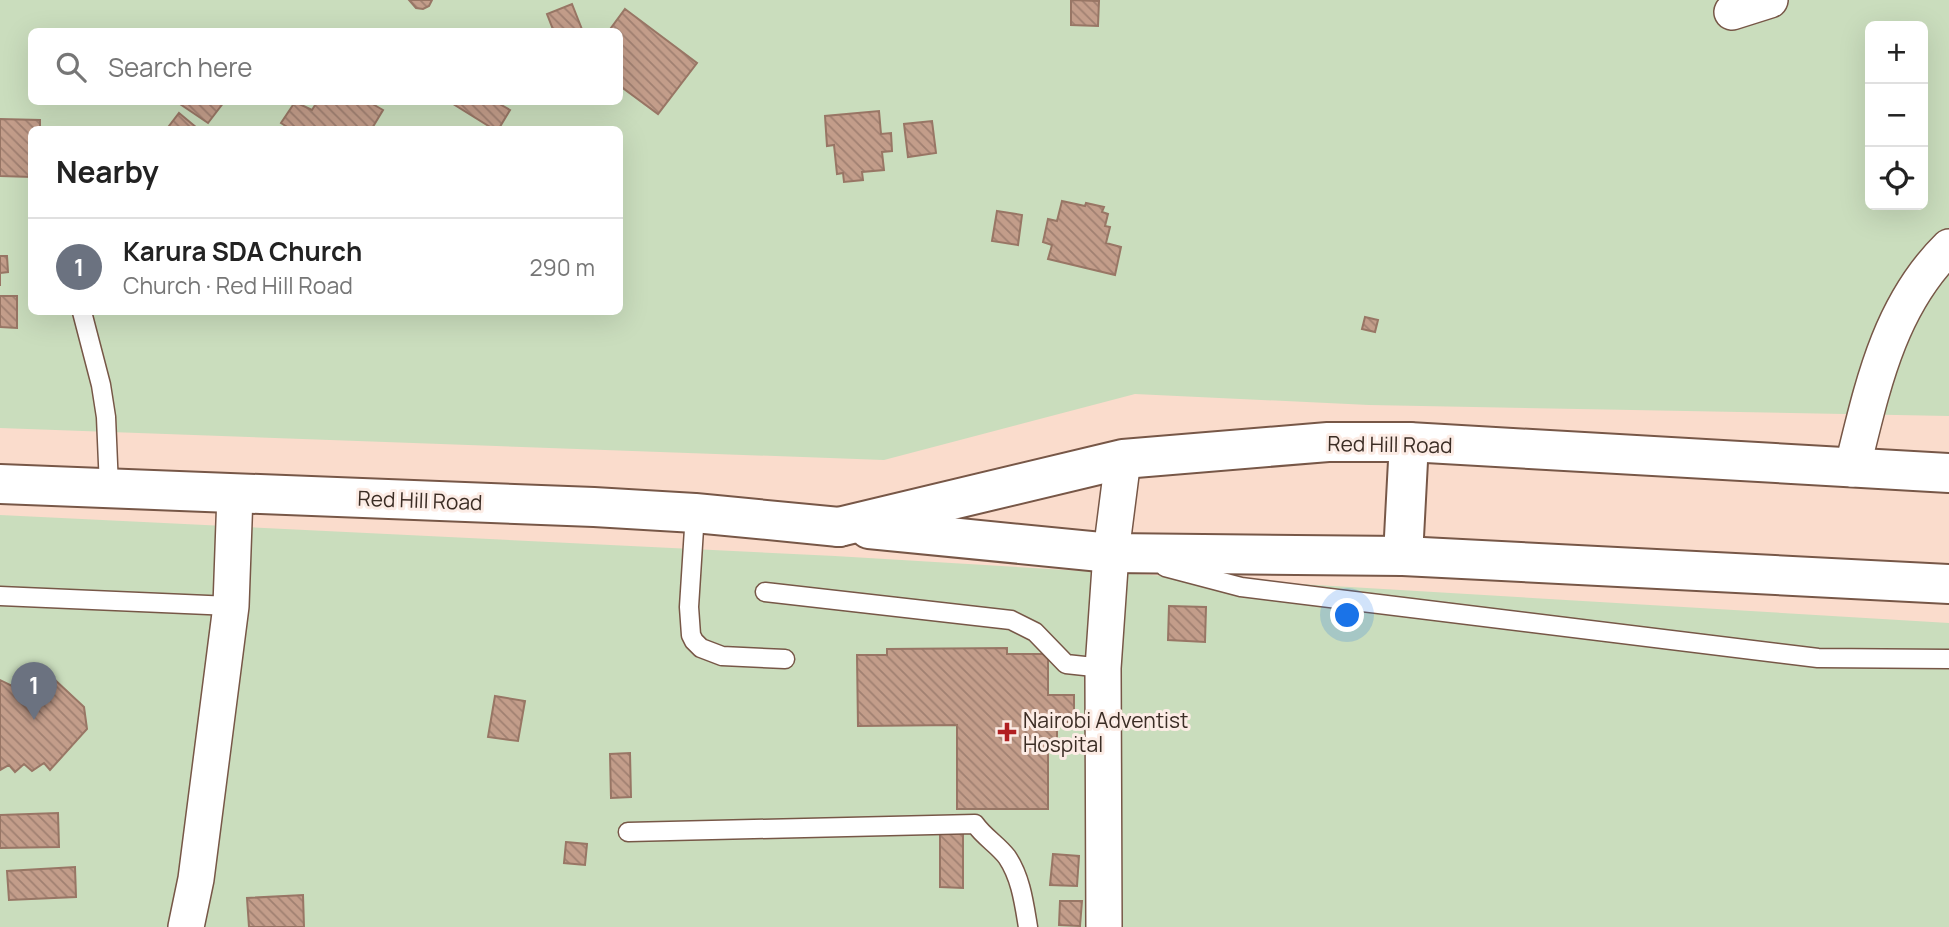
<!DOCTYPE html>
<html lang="en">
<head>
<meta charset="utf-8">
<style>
	:root { --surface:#fff; --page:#f2f2f2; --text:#222; --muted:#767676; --line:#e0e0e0; --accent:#b45309 }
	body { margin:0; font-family:Manrope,sans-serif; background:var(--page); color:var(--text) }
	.controls { position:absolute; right:21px; top:21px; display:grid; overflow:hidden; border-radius:10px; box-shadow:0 7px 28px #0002 }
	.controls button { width:63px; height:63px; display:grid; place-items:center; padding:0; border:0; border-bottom:2px solid var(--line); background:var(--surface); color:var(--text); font:35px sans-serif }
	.you { position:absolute; left:1348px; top:616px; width:24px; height:24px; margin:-18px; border:5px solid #fff; border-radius:50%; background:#1a73e8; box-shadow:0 0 0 10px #1a73e833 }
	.badge { display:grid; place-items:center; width:46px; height:46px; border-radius:50%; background:var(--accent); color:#fff; font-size:23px; font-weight:700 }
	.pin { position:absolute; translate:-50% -58px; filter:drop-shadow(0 2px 4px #0008) }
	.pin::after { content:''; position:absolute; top:37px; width:24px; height:21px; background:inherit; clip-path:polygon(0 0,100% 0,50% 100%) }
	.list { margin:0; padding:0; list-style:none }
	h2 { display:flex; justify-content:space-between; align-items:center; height:91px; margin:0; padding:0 28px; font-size:30px }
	h2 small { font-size:23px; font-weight:400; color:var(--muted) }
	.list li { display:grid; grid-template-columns:46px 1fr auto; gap:21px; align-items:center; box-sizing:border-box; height:98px; padding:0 28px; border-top:2px solid var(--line) }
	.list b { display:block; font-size:26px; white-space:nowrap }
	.list p { margin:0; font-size:23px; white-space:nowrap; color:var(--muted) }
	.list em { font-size:23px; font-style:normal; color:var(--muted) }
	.icon { flex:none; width:38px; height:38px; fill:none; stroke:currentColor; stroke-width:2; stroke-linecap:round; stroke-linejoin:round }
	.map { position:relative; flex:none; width:1949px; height:927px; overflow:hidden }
	.search { position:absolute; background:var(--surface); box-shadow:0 7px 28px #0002; left:28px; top:28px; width:595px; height:77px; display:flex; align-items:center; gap:18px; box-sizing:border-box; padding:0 24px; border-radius:10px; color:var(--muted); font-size:26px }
	.panel { position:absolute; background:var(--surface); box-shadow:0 7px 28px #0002; left:28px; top:126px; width:595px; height:189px; border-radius:10px }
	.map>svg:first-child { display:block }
</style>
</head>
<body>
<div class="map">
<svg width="1949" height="927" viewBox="0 0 1949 927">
	<defs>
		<pattern id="building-back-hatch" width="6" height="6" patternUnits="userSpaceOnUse" patternTransform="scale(1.75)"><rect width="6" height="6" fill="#c39d8a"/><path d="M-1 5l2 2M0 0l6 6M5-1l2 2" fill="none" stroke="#a08071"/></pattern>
	</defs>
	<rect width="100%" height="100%" fill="#fadccc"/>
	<path fill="#caddbd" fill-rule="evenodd" d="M0,0H1949V416L1369,405L1135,394L884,460L0,428ZM1870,26H1923V205H1870ZM32,32H620V102H32ZM32,130H620V312H32Z
		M0,515L835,556L1949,623V927H0Z"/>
	<path fill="url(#building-back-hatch)" stroke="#987665" stroke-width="2" d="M409,0H432L429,6L423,9L416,8Z
		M1071,0L1099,1L1098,26L1071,25Z
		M572,4L583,32H554L547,14Z
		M625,9L697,63L658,114L620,86V32H608Z
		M177,102H224L208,123Z
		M295,102L312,110L317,102H369L383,110L371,130H292L281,123Z
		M450,102H496L510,110L498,130H495Z
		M879,111L881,134L891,133L892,151L882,152L884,170L862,172L863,180L844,182L843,173L837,174L834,145L827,146L825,116Z
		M179,113L197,128L196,130H166Z
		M0,119L40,120V130H32V177L0,176Z
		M932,121L936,153L908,157L904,124Z
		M1062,201L1085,206L1086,203L1104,207L1102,212L1108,214L1105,226L1110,227L1106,243L1121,247L1115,275L1048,259L1052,245L1043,242L1048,219L1057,221Z
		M997,211L1022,215L1018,245L992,241Z
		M0,256H7L8,272L0,273V286Z
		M0,296H17V328L0,327Z
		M1365,317L1378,320L1375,332L1362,329Z
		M1169,606L1206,607L1205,642L1168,640Z
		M1007,648V654H1048V695H1074V722H1057V739H1048V809H957V725L858,726L857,655H887V649Z
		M33,678L42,686L53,678L84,707L87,729L50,770L44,763L32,771L24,764L15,772L9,765L0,770V680L12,686L15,680L27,687Z
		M495,696L525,701L518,741L488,737Z
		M630,753L631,797L611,798L610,754Z
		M58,813L59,847L0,848V815Z
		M940,829H963V888L940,887Z
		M566,842L587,844L585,865L564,863Z
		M1053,854L1079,856L1077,886L1050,885Z
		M75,867L76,897L9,900L7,871Z
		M303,895L304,927H249L247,898Z
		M1060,901H1082L1080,926L1059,925Z"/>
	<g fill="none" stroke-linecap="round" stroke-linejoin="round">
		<g stroke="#775747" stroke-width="21">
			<path id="service" d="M82,312L101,385L106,417L109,487
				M695,513L689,607L691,635L694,641L701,648L722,656L785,659
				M1165,567L1241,587L1818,658L1949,659
				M765,592L1011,620L1035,632L1066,664L1103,668
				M0,596L231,606
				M628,832L975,824C984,837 998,845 1007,857C1021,878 1024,903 1028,927"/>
		</g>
		<g stroke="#775747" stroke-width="38">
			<path id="minor" d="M1732,12L1770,0
				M1852,469C1872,389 1888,307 1949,247
				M186,927L196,879L231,606L235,494
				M1104,927L1103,668L1111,553L1123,459"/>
		</g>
		<g stroke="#775747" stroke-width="42">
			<path id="tertiary" d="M0,484L594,507L695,513L839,527
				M1403,556L1409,442"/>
		</g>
		<g stroke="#775747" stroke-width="42">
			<path id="secondary" d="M839,527L1123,459L1328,442H1409L1949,473
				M869,529L1111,553L1403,556L1949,584"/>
		</g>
		<use href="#service" stroke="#fff" stroke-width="18"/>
		<use href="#minor" stroke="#fff" stroke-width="35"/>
		<use href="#tertiary" stroke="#fff" stroke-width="38"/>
		<use href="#secondary" stroke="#fff" stroke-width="38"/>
	</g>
	<path fill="#b01f21" stroke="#fcece5" stroke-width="2.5" d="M1003.5 721.5h7v7h7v7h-7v7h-7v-7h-7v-7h7z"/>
	<g text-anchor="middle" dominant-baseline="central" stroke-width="6" stroke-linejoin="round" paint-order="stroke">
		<g font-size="21" fill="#3b2d25" stroke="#fcece5">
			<text transform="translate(1390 444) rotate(1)">Red Hill Road</text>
			<text transform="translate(420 500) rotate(2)">Red Hill Road</text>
		</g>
		<g font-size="21" fill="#3b2d25" stroke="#fcece5" text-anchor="start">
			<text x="1023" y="720">Nairobi Adventist<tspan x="1023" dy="24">Hospital</tspan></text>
		</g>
	</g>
</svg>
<div class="controls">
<button>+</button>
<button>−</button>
<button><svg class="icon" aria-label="locate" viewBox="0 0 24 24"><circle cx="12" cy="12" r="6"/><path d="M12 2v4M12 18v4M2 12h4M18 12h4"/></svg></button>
</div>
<div class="you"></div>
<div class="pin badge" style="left:34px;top:720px;background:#6b7280">1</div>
<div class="search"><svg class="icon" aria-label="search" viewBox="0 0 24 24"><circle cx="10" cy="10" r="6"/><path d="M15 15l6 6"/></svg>Search here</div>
<section class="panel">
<h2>Nearby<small></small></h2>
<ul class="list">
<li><span class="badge" style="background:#6b7280">1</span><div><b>Karura SDA Church</b><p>Church · Red Hill Road</p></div><em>290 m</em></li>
</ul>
</section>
</div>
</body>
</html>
